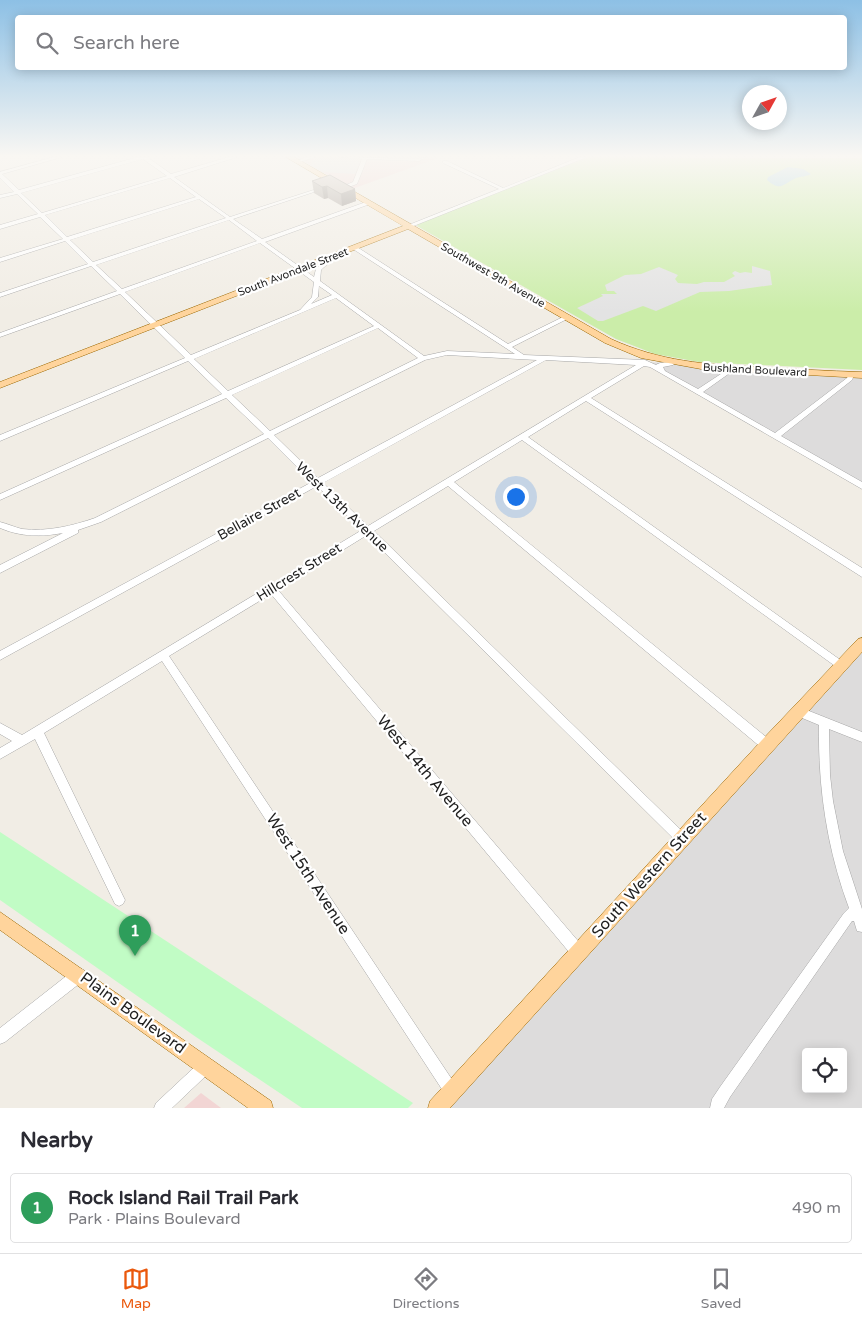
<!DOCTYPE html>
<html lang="en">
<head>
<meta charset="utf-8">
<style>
	:root { --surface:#fff; --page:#f7f7f7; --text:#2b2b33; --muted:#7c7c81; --line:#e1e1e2; --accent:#ea580c }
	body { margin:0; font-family:"Varela Round",sans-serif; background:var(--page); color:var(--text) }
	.controls { position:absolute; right:15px; bottom:15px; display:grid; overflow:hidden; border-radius:5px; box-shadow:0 2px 12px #0003 }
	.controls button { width:45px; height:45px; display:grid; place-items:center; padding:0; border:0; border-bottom:1px solid var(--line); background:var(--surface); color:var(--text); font:25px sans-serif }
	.compass { position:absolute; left:742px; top:85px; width:45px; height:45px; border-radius:50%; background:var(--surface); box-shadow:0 2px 12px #0003; rotate:50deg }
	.you { position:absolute; left:515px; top:496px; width:18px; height:18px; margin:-12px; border:4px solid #fff; border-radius:50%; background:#1a73e8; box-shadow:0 0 0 8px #1a73e833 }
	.badge { display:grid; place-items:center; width:32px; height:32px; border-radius:50%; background:var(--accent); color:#fff; font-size:16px; font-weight:700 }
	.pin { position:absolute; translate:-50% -41px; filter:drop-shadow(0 1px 2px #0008) }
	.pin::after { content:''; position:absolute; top:26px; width:18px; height:15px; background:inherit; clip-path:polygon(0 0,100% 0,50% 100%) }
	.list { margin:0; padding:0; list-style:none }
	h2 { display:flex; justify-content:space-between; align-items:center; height:65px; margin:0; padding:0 20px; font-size:21px }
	h2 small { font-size:16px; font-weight:400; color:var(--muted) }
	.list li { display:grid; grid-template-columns:32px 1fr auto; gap:15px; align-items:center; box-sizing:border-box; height:70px; margin:0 10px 10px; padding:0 10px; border:1px solid var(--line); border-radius:5px }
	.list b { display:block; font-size:19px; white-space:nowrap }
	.list p { margin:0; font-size:16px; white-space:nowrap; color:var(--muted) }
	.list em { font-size:16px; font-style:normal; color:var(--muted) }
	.icon { flex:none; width:28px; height:28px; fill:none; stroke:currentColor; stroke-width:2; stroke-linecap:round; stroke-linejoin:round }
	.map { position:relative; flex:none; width:862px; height:1108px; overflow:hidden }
	.search { position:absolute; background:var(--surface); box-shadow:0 2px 12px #0003; left:15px; right:15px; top:15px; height:55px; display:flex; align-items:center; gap:12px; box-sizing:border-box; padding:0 18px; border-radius:5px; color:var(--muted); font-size:19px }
	.sheet { height:145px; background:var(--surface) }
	nav { display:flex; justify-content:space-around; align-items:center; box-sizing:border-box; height:70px; border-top:1px solid var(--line); background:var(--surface); font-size:14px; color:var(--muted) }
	nav a { display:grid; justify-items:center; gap:2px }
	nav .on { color:var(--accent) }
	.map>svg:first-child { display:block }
</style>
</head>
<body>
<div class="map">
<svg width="862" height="1108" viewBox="0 0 862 1108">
	<rect width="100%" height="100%" fill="#f1ede5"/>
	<path fill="#dddcdc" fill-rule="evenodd" d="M645,362L862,374V486Z
		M862,640V1108H437ZM806,1052H843V1089H806Z"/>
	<path fill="#f2d5d4" d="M296,157H441L352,189Z
		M201,1093L221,1108H184Z"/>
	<path fill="#cbeda9" d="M589,157L862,158V370L699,362L655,354L616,339L417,226L419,223Z"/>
	<path fill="#c1fcc5" d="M0,832L49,864L413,1103L408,1108H302L196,1037L0,900Z"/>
	<path fill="#e3e3e3" d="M320,158L355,159L361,160L355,174L322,172L310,165L313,160Z
		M752,266L770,271L772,285L729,291L700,292L656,311L643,306L603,321H598L577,308L603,296L601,294H617L614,291H607L605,285L625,275L641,274L659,267L678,275L675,279L678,283L697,284L704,282H724L735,276L732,273L735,271L740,273L745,272L752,273Z"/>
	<path fill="#a4d3e0" d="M788,167L803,169L811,174C806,177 801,176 796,178C783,184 781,192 767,180L768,177Z"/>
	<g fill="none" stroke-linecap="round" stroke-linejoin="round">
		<g stroke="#a6a6a6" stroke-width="1">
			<path id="minor" d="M54,157H62L2,174L19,190L138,157H147L171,174L229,157H237L174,177L230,217L326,186V188L233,219L262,239L366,202H370V204L265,242L314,277L316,269L331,255H335V257L321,270L320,281L424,356L447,351L515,354L353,249V247H357L508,344L565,316H569V318L512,347L524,355L645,360L656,365C659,362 670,361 674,364L673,365L663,367L665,371L698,389L730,368H734V370L703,392L775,433L847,378L849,374H853L854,375L852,380L781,436L862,482V489L650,367L644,366L591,398L862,568V577L586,401L528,437L846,664L847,667L846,670L842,671L522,440L454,482L771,741L772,745L771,749L767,750L763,749L448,486L374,531L686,835L688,839L686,843L682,845L678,843L367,535L278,590L584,948L586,953L584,958L579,960L574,958L271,594L169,656L457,1087L459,1092L457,1097L452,1099L447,1097L162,661L44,733L123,896L125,900L123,904L119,906L115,904L35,739L0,759V748L12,741L0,734V723L22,735L362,530L317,486L0,660V651L312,482L268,438L101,522L78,530V533L0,573V565L63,533C41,537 21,537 0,528V522C8,524 14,527 22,529C47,532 72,526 95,518L264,434L226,398L0,500V494L222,394L188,361L0,441V435L185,358L120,294L0,337V333L117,291L91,266L0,297V293L88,264L65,241L0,262V258L63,239L40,217L0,229V225L38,214L17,194L0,198V195L14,192L0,178V172ZM143,159L167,176L42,213L21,193ZM170,178L196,197L67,237L45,215ZM199,199L226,218L93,262L70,240ZM229,220L257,241L122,289L96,265ZM260,243L314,282L312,297L300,310L191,355L125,292ZM319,286L332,295L311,304L318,297ZM336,298L374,326L228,391L194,359ZM378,328L418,358L270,431L232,395ZM447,355L537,360L318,478L274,435L425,360ZM546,360L636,365L368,526L323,483Z
				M307,157H315L297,163L295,162Z
				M341,157L418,159L426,157L419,161L367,159L357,184L343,189H341V187L353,182L362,159Z
				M580,157H587L411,227L406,226L499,189L443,163V161H447L503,188Z
				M799,707L862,732V742L829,729L830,775L833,801L843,851L862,909V932L857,931L854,921H852L730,1097L724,1108H710L712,1099L720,1087L844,913L849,908C827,849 818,788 819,725L795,715L794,712L795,709Z
				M79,968L84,970L86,975L84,980L5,1042L0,1044V1028L74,970Z
				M206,1059L211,1061L213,1066L211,1071L172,1108H154L156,1103L201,1061Z"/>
		</g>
		<g stroke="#9b6700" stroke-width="1">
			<path id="major" d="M286,157H294L611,339C659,361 707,365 759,367C794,369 828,371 862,372V378L701,369L641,358L605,343L408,229L0,388V382L403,226Z
				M862,638V652L450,1108H428L430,1101L762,740L858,639Z
				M0,912L271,1101L273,1108H248L0,930Z"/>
		</g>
		<use href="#minor" fill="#fff" fill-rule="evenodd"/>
		<use href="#major" fill="#ffd49c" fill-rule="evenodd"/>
	</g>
	<path fill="#aaa29b" d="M312,181L355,189L356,201L342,206L328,198L324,199L314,193Z"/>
	<path fill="#8b847e" d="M327,186L328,198L324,199L322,187Z
		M355,189L356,201L342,206L341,194Z"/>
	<path fill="#c6bcb4" stroke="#8b847e" d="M330,175L355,189L341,194L327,186L322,187L312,181Z"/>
	<linearGradient id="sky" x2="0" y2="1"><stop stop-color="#8dc0e5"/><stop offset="0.5" stop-color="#f9f7f3"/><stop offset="1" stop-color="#f9f7f3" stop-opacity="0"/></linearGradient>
	<rect width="862" height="312" fill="url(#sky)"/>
	<g text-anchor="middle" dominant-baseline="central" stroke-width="4.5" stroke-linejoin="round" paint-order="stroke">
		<g font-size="11" fill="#1f1f1f" stroke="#fff">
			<text transform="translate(293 272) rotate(-21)">South Avondale Street</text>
			<text transform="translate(493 275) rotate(30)">Southwest 9th Avenue</text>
			<text transform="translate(755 370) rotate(3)">Bushland Boulevard</text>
		</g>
		<g font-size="14" fill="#1f1f1f" stroke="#fff">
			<text transform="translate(342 507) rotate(44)">West 13th Avenue</text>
			<text transform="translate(259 514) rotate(-29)">Bellaire Street</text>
			<text transform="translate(299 572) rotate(-32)">Hillcrest Street</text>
		</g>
		<g font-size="16" fill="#1f1f1f" stroke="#fff">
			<text transform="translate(425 771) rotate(50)">West 14th Avenue</text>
			<text transform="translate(308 874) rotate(57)">West 15th Avenue</text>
			<text transform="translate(649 875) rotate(-48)">South Western Street</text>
			<text transform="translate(133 1013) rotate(36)">Plains Boulevard</text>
		</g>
	</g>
</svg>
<div class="controls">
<button><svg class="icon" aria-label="locate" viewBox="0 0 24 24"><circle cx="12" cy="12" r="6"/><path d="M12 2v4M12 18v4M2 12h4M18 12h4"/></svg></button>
</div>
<svg class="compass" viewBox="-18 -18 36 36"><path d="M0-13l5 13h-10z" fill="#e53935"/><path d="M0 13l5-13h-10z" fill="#7c7c81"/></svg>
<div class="you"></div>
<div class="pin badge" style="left:135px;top:956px;background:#2e9e5b">1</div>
<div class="search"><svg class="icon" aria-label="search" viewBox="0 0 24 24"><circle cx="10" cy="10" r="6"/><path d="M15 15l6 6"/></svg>Search here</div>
</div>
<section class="sheet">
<h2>Nearby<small></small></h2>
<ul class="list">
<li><span class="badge" style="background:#2e9e5b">1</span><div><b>Rock Island Rail Trail Park</b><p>Park · Plains Boulevard</p></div><em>490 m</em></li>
</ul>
</section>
<nav>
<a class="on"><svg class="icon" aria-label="map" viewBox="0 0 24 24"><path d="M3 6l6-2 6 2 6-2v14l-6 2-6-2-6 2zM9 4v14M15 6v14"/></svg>Map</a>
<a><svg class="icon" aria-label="directions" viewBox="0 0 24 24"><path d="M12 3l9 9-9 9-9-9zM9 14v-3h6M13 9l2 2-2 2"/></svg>Directions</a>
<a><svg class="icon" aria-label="saved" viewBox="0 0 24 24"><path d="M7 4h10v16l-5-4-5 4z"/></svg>Saved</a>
</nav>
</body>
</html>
